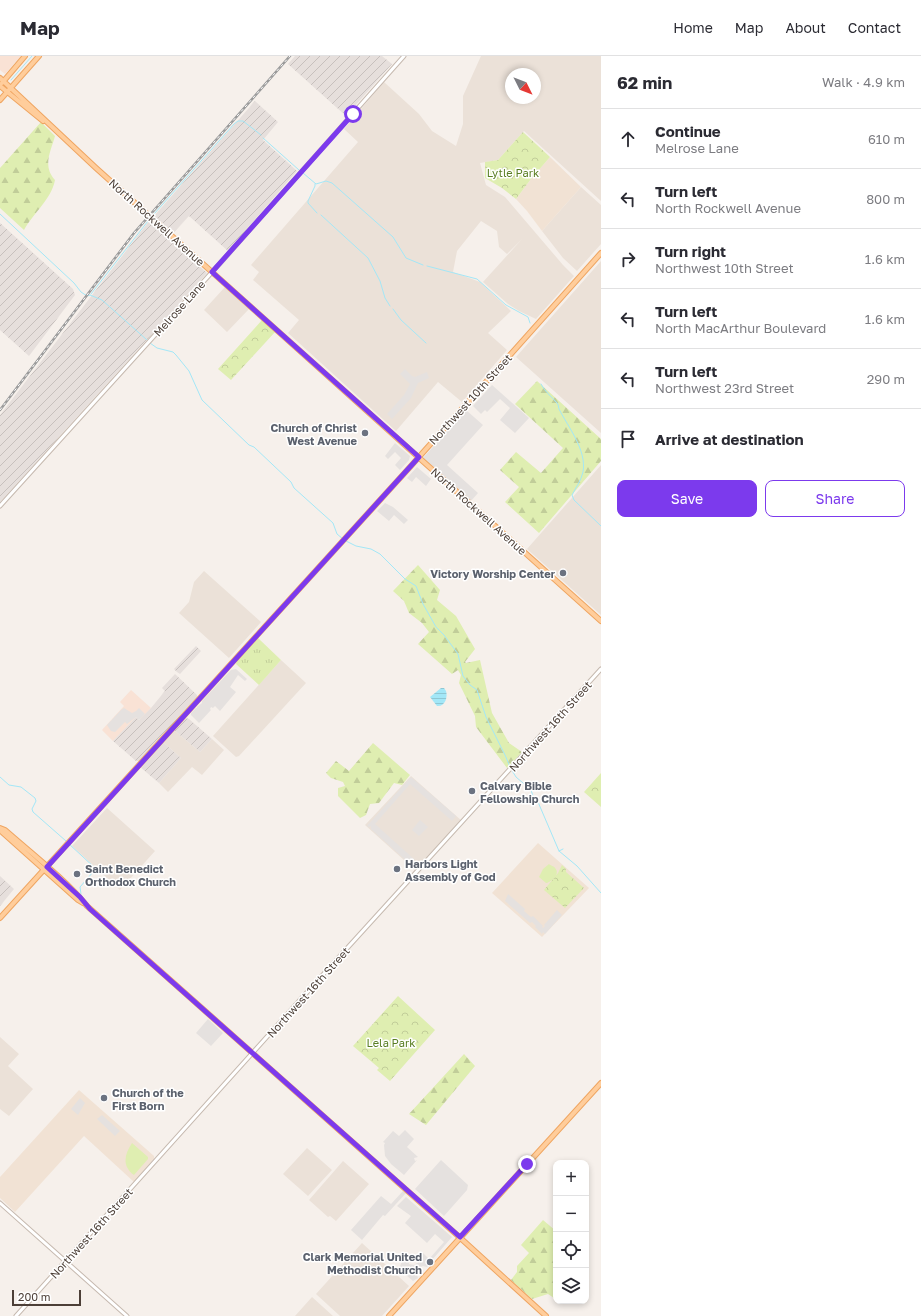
<!DOCTYPE html>
<html lang="en">
<head>
<meta charset="utf-8">
<style>
	:root { --surface:#fff; --page:#f2f2f3; --text:#2b2b33; --muted:#7c7c81; --line:#e1e1e2; --accent:#7c3aed }
	body { margin:0; font-family:"Golos Text",sans-serif; background:var(--page); color:var(--text) }
	.controls { position:absolute; right:12px; bottom:12px; display:grid; overflow:hidden; border-radius:8px; box-shadow:0 2px 6px #0003 }
	.controls button { width:36px; height:36px; display:grid; place-items:center; padding:0; border:0; border-bottom:1px solid var(--line); background:var(--surface); color:var(--text); font:20px sans-serif }
	.compass { position:absolute; left:505px; top:12px; width:36px; height:36px; border-radius:50%; background:var(--surface); box-shadow:0 2px 6px #0003; rotate:132deg }
	.scale { position:absolute; left:12px; bottom:10px; width:69px; box-sizing:border-box; padding-left:4px; border:2px solid #4c3f37; border-top:0; font-size:11px; line-height:14px; white-space:nowrap; color:#4c3f37; -webkit-text-stroke:3px #fff; paint-order:stroke }
	.stop { position:absolute; width:12px; height:12px; margin:-9px; border:3px solid #7c3aed; border-radius:50%; background:#fff }
	.stop.end { background:#7c3aed; border-color:#fff; box-shadow:0 1px 4px #0008 }
	.list { margin:0; padding:0; list-style:none }
	h2 { display:flex; justify-content:space-between; align-items:center; height:52px; margin:0; padding:0 16px; font-size:17px }
	h2 small { font-size:13px; font-weight:400; color:var(--muted) }
	.list li { display:grid; grid-template-columns:26px 1fr auto; gap:12px; align-items:center; box-sizing:border-box; height:60px; padding:0 16px; border-top:1px solid var(--line) }
	.list b { display:block; font-size:15px; white-space:nowrap }
	.list p { margin:0; font-size:13px; white-space:nowrap; color:var(--muted) }
	.list em { font-size:13px; font-style:normal; color:var(--muted) }
	.actions { display:flex; gap:8px; padding:12px 16px }
	.actions a { flex:1; padding:9px 0; border:1px solid var(--accent); border-radius:8px; text-align:center; font-size:14px; color:var(--accent) }
	.actions .main { background:var(--accent); color:#fff }
	.icon { flex:none; width:22px; height:22px; fill:none; stroke:currentColor; stroke-width:2; stroke-linecap:round; stroke-linejoin:round }
	.map { position:relative; flex:none; width:601px; height:1260px; overflow:hidden }
	header { display:flex; align-items:center; gap:24px; box-sizing:border-box; height:56px; padding:0 20px; background:var(--surface); border-bottom:1px solid var(--line) }
	header strong { font-size:19px }
	nav { display:flex; gap:22px; margin-inline-start:auto; font-size:14px }
	main { display:flex }
	aside { flex:1; background:var(--surface) }
	.map>svg:first-child { display:block }
</style>
</head>
<body>
<header>
<strong>Map</strong>
<nav><a>Home</a><a>Map</a><a>About</a><a>Contact</a></nav>
</header>
<main>
<div class="map">
<svg width="601" height="1260" viewBox="0 0 601 1260">
	<defs>
		<pattern id="industrial-furrows" width="10" height="10" patternUnits="userSpaceOnUse"><rect width="10" height="10" fill="#e6dfdc"/><path d="M-1 1l2-2M0 10L10 0M9 11l2-2" fill="none" stroke="#c7c0bd"/></pattern>
		<pattern id="grass-tufts" width="24" height="20" patternUnits="userSpaceOnUse"><rect width="24" height="20" fill="#dfeeb1"/><path d="M3 7l-1-3M5 7V3M7 7l1-3M15 17l-1-3M17 17v-4M19 17l1-3" fill="none" stroke="#c1cd99"/></pattern>
		<pattern id="forest-firs" width="22" height="20" patternUnits="userSpaceOnUse"><rect width="22" height="20" fill="#dfeeb1"/><path d="M5 1l3.5 6h-7zM16 11l3.5 6h-7z" fill="#c1cd99"/></pattern>
		<pattern id="park-crowns" width="20" height="18" patternUnits="userSpaceOnUse"><rect width="20" height="18" fill="#dfeeb1"/><path d="M2 6a3 3 0 1 1 6 0M12 15a3 3 0 1 1 6 0" fill="none" stroke="#c1cd99"/></pattern>
		<pattern id="water-rules" width="6" height="5" patternUnits="userSpaceOnUse"><rect width="6" height="5" fill="#a3e7f7"/><path d="M0 2.5h6" fill="none" stroke="#8ec7d4"/></pattern>
	</defs>
	<rect width="100%" height="100%" fill="#f6f0eb"/>
	<path fill="#ebe1d8" fill-rule="evenodd" d="M481,0H601V145L524,75L498,104L480,107L486,129L505,141L563,209L574,220L536,263L519,255L508,248L483,226L522,183L507,198L499,191L497,175L481,165L457,195L453,216L480,226L511,255L488,277L507,294L462,346L438,326L396,375L288,277L299,264L253,224L259,216L251,209L358,86L344,73L384,26L419,58L432,75L456,90L463,68V40ZM511,18H535V42H511Z
		M581,131L601,149V188L577,215L563,202L542,175Z
		M601,205V377L516,301Z
		M225,231L249,253L227,276L204,254Z
		M601,409V559L527,493Z
		M204,515L261,566L229,602L179,557L189,546L194,526Z
		M281,604L306,627L239,700L236,701L213,680Z
		M174,674L200,696L212,683L224,694L202,719L192,711L168,736L159,727L181,702L163,686Z
		M411,720L462,765L416,814L414,813L365,769Z
		M107,752L155,795L120,834L72,790Z
		M0,981L19,998L8,1010L33,1033L9,1060L0,1053Z
		M307,1092L332,1114L308,1140L283,1118Z
		M343,1105L369,1128L336,1165L330,1160L328,1161L309,1144Z
		M362,1187L409,1230L382,1260H340L316,1238Z
		M312,1241L333,1260H295Z"/>
	<path fill="#f9e2d5" d="M0,0H21L5,18L0,14Z
		M131,634L151,652L141,663L136,661L113,685L102,674L124,650L120,646Z"/>
	<path fill="url(#industrial-furrows)" d="M295,0H382L392,8L346,60L288,8Z
		M255,45L278,66L263,84L297,115L228,195L189,160L173,177L154,160Z
		M149,165L207,217L0,446V359Z
		M0,167L73,233L75,239L29,300L0,274Z
		M196,590L201,595L180,618L177,616L174,613Z
		M175,618L197,639V642L140,705H136L113,685L136,661L139,664L151,652L165,635L162,632Z
		M186,662L189,663L212,683L200,696L174,674Z
		M163,686L181,702L159,727L140,711Z
		M0,820L14,833L0,850Z"/>
	<path fill="#f1e2d4" d="M550,101L581,131L542,175L527,155L516,143L531,123Z
		M538,787L589,832L542,881L492,837Z
		M79,1034L154,1100V1103L134,1126L84,1080L15,1156L0,1142V1121Z"/>
	<path fill="url(#grass-tufts)" d="M258,582L281,604L259,629L236,608L237,605Z"/>
	<path fill="url(#forest-firs)" d="M41,66L55,80C51,95 42,110 55,124C51,144 34,156 24,174L0,152V112Z
		M537,325L601,383V405L539,477L505,446L519,431L500,414L516,396L541,417L563,392L515,348Z
		M418,509L440,534L437,544L456,560L475,593L465,606L466,607L480,604L492,657L509,687L522,696L507,712L476,671L475,660L459,627L461,619L458,614L452,618L418,588L429,576L422,567L409,557L404,545L393,535Z
		M373,687L410,719L402,729L394,727L379,747L370,748L366,759L360,762L338,740V732L345,730L343,726L331,722L326,717L336,705L349,715Z
		M464,998L475,1010L426,1069L409,1058Z
		M543,1164L556,1175V1239L554,1242L548,1238L532,1243L511,1224L517,1216V1210L529,1197L521,1189Z"/>
	<path fill="url(#park-crowns)" d="M523,76L550,101L531,123L516,143L502,132L485,122V106L498,104Z
		M262,264L275,276L231,324L218,313Z
		M601,717V751L584,736Z
		M562,809L566,813V816L584,832L565,852L544,834L558,817Z
		M398,940L435,974L390,1025L377,1014L379,1012L353,990Z"/>
	<path fill="#dfeeb1" d="M549,808C550,809 555,811 555,812C561,818 551,826 546,827L539,821L543,813Z
		M132,1087L148,1101V1103L134,1119C122,1110 124,1099 132,1087Z"/>
	<path fill="#e5e1df" d="M405,313L412,320L415,321L427,316L429,322L418,327L411,342L392,363L387,358L404,339L410,328L400,318Z
		M492,329L529,362L515,377L500,364L510,352L500,343L487,356L485,354L481,358L473,350Z
		M466,354L483,369L447,409L478,437L471,445L423,402Z
		M395,387L410,400L409,404L400,414L395,409L401,402L395,396L388,403L385,400Z
		M417,411L431,423L426,430L416,421L412,426L407,422Z
		M385,447L393,451L408,464L404,468L394,459L389,465L377,455Z
		M236,613L247,623L245,625L238,619L230,631L236,636L220,655L215,650L213,652L211,651L210,653L211,654L199,667L191,659V657L196,652H197V651L202,647V645L231,614Z
		M124,652L132,657L136,655L139,652L145,658L139,664L136,661L127,668L125,666L115,676L111,675L107,669L121,654Z
		M411,721L456,760L452,765L410,728L375,768L415,804L410,808L371,773V770L369,771L367,770Z
		M420,764L428,771L419,780L412,774Z
		M508,838L525,853L524,855L531,861L533,860L543,870L542,871L543,872L545,870L544,869L557,854L562,859L545,878L543,876L542,878L535,871L536,870L532,866L530,867L505,845Z
		M208,963L223,977L211,990L196,977Z
		M80,1042L85,1047L78,1059L71,1053Z
		M102,1059L120,1075L115,1080L97,1063Z
		M405,1074L414,1083L407,1091L418,1101L414,1102L415,1105L417,1104L404,1119L391,1108L385,1100L384,1089L385,1087L383,1086L393,1075L399,1080Z
		M441,1104L468,1129L467,1134L444,1160L415,1133Z
		M403,1135L406,1137L385,1160L383,1159L362,1184L351,1174L381,1140L391,1148Z
		M406,1141L452,1181L432,1204L430,1202L444,1186L435,1178L427,1187L405,1167L411,1160L397,1150Z
		M421,1195L431,1205L427,1211L423,1210L418,1212L416,1217L418,1222L413,1225L399,1213L402,1205L409,1206V1208L414,1209L420,1205L419,1203Z"/>
	<path fill="url(#water-rules)" d="M441,632H444L446,635C448,641 445,651 437,650L430,641Z"/>
	<g fill="none" stroke-linecap="round" stroke-linejoin="round">
		<path stroke="#a3e7f7" stroke-width="1" d="M11,24L32,0
			M263,82L299,114
			M303,117L316,128L326,125L332,127L393,181L406,202L423,209
			M315,128V130L308,145V147L317,157
			M0,158L74,227L81,236L87,240L90,239L102,244L147,284
			M154,158L234,68L238,65H243L261,79
			M321,159L368,202L380,225L385,242L390,250
			M427,210L477,223L506,249L528,261L530,267
			M91,238L148,165
			M393,253L401,264L426,287
			M150,287L157,292L173,296L176,299L189,315L202,344L249,389L254,391L291,426L294,432L333,467L337,478L343,483
			M541,328C545,336 551,340 557,347C559,350 558,350 559,353C568,371 587,394 583,416C581,425 576,431 572,439L574,444L601,470
			M346,485L356,490L371,493L380,498L405,523L416,530L423,548L436,571L444,579L458,598L463,620L470,629L477,634L486,661L505,699L511,713L516,721L531,734L533,740L538,746L559,795L577,810L601,837
			M0,721L9,729L21,731L35,742L36,745L32,753L33,756L66,785
			M69,788L95,812L93,816L80,831L81,838
			M559,795L563,793"/>
		<g stroke="#c6b9af" stroke-width="5">
			<path id="minor" d="M0,450L223,204L404,0
				M0,1147L127,1260
				M16,1260L300,944L601,613"/>
		</g>
		<g stroke="#efa561" stroke-width="6">
			<path id="major" d="M0,22L96,112L601,565
				M2,27L25,0
				M0,30L43,65
				M0,44L39,0
				M0,772L5,774C31,797 65,823 87,850L456,1178L546,1260
				M1,773L2,776L78,844L83,847
				M0,862L410,411L601,197
				M389,1260L601,1027"/>
		</g>
		<use href="#minor" stroke="#fff" stroke-width="3"/>
		<use href="#major" stroke="#ffcd9b" stroke-width="4"/>
		<g stroke="#9a9a9a" stroke-width="2.5">
			<path id="rail" d="M0,354L134,177L290,0"/>
		</g>
		<use href="#rail" stroke="#fff" stroke-width="1" stroke-dasharray="3" stroke-linecap="butt"/>
	</g>
	<g fill="none" stroke-linecap="round" stroke-linejoin="round">
		<path stroke="#7c3aed" stroke-width="5" d="M353,58L212,216L419,401L47,811L80,841L90,853L460,1181L527,1108"/>
	</g>
	<g fill="#6b7280" stroke="#fff" stroke-width="1.5">
		<circle cx="365" cy="377" r="4"/>
		<circle cx="563" cy="517" r="4"/>
		<circle cx="472" cy="735" r="4"/>
		<circle cx="397" cy="813" r="4"/>
		<circle cx="77" cy="818" r="4"/>
		<circle cx="104" cy="1042" r="4"/>
		<circle cx="430" cy="1206" r="4"/>
	</g>
	<g text-anchor="middle" dominant-baseline="central" stroke-width="3" stroke-linejoin="round" paint-order="stroke">
		<g font-size="11" fill="#597e23" stroke="#fff">
			<text x="513" y="116">Lytle Park</text>
			<text x="391" y="986">Lela Park</text>
		</g>
		<g font-size="11" fill="#4c3f37" stroke="#fff">
			<text transform="translate(157 166) rotate(42)">North Rockwell Avenue</text>
			<text transform="translate(179 252) rotate(-48)">Melrose Lane</text>
			<text transform="translate(470 343) rotate(-48)">Northwest 10th Street</text>
			<text transform="translate(479 455) rotate(42)">North Rockwell Avenue</text>
			<text transform="translate(550 670) rotate(-48)">Northwest 16th Street</text>
			<text transform="translate(308 936) rotate(-48)">Northwest 16th Street</text>
			<text transform="translate(91 1177) rotate(-48)">Northwest 16th Street</text>
		</g>
		<g font-size="11" font-weight="bold" fill="#5b616d" stroke="#fff" text-anchor="start">
			<text x="357" y="371" text-anchor="end">Church of Christ<tspan x="357" dy="13">West Avenue</tspan></text>
			<text x="555" y="517" text-anchor="end">Victory Worship Center</text>
			<text x="480" y="729">Calvary Bible<tspan x="480" dy="13">Fellowship Church</tspan></text>
			<text x="405" y="807">Harbors Light<tspan x="405" dy="13">Assembly of God</tspan></text>
			<text x="85" y="812">Saint Benedict<tspan x="85" dy="13">Orthodox Church</tspan></text>
			<text x="112" y="1036">Church of the<tspan x="112" dy="13">First Born</tspan></text>
			<text x="422" y="1200" text-anchor="end">Clark Memorial United<tspan x="422" dy="13">Methodist Church</tspan></text>
		</g>
	</g>
</svg>
<div class="controls">
<button>+</button>
<button>−</button>
<button><svg class="icon" aria-label="locate" viewBox="0 0 24 24"><circle cx="12" cy="12" r="6"/><path d="M12 2v4M12 18v4M2 12h4M18 12h4"/></svg></button>
<button><svg class="icon" aria-label="layers" viewBox="0 0 24 24"><path d="M12 4l9 5-9 5-9-5zM3 14l9 5 9-5"/></svg></button>
</div>
<svg class="compass" viewBox="-18 -18 36 36"><path d="M0-13l5 13h-10z" fill="#e53935"/><path d="M0 13l5-13h-10z" fill="#7c7c81"/></svg>
<div class="scale">200 m</div>
<div class="stop" style="left:353px;top:58px"></div>
<div class="stop end" style="left:527px;top:1108px"></div>
</div>
<aside>
<h2>62 min<small>Walk · 4.9 km</small></h2>
<ul class="list">
<li><svg class="icon" aria-label="ahead" viewBox="0 0 24 24"><path d="M12 20V5M6 11l6-6 6 6"/></svg><div><b>Continue</b><p>Melrose Lane</p></div><em>610 m</em></li>
<li><svg class="icon" aria-label="left" viewBox="0 0 24 24"><path d="M17 20v-9H6M10 6l-5 5 5 5"/></svg><div><b>Turn left</b><p>North Rockwell Avenue</p></div><em>800 m</em></li>
<li><svg class="icon" aria-label="right" viewBox="0 0 24 24"><path d="M7 20v-9h11M14 6l5 5-5 5"/></svg><div><b>Turn right</b><p>Northwest 10th Street</p></div><em>1.6 km</em></li>
<li><svg class="icon" aria-label="left" viewBox="0 0 24 24"><path d="M17 20v-9H6M10 6l-5 5 5 5"/></svg><div><b>Turn left</b><p>North MacArthur Boulevard</p></div><em>1.6 km</em></li>
<li><svg class="icon" aria-label="left" viewBox="0 0 24 24"><path d="M17 20v-9H6M10 6l-5 5 5 5"/></svg><div><b>Turn left</b><p>Northwest 23rd Street</p></div><em>290 m</em></li>
<li><svg class="icon" aria-label="arrive" viewBox="0 0 24 24"><path d="M6 21V4h12l-3 4 3 4H6"/></svg><div><b>Arrive at destination</b></div></li>
</ul>
<div class="actions"><a class="main">Save</a><a>Share</a></div>
</aside>
</main>
</body>
</html>
